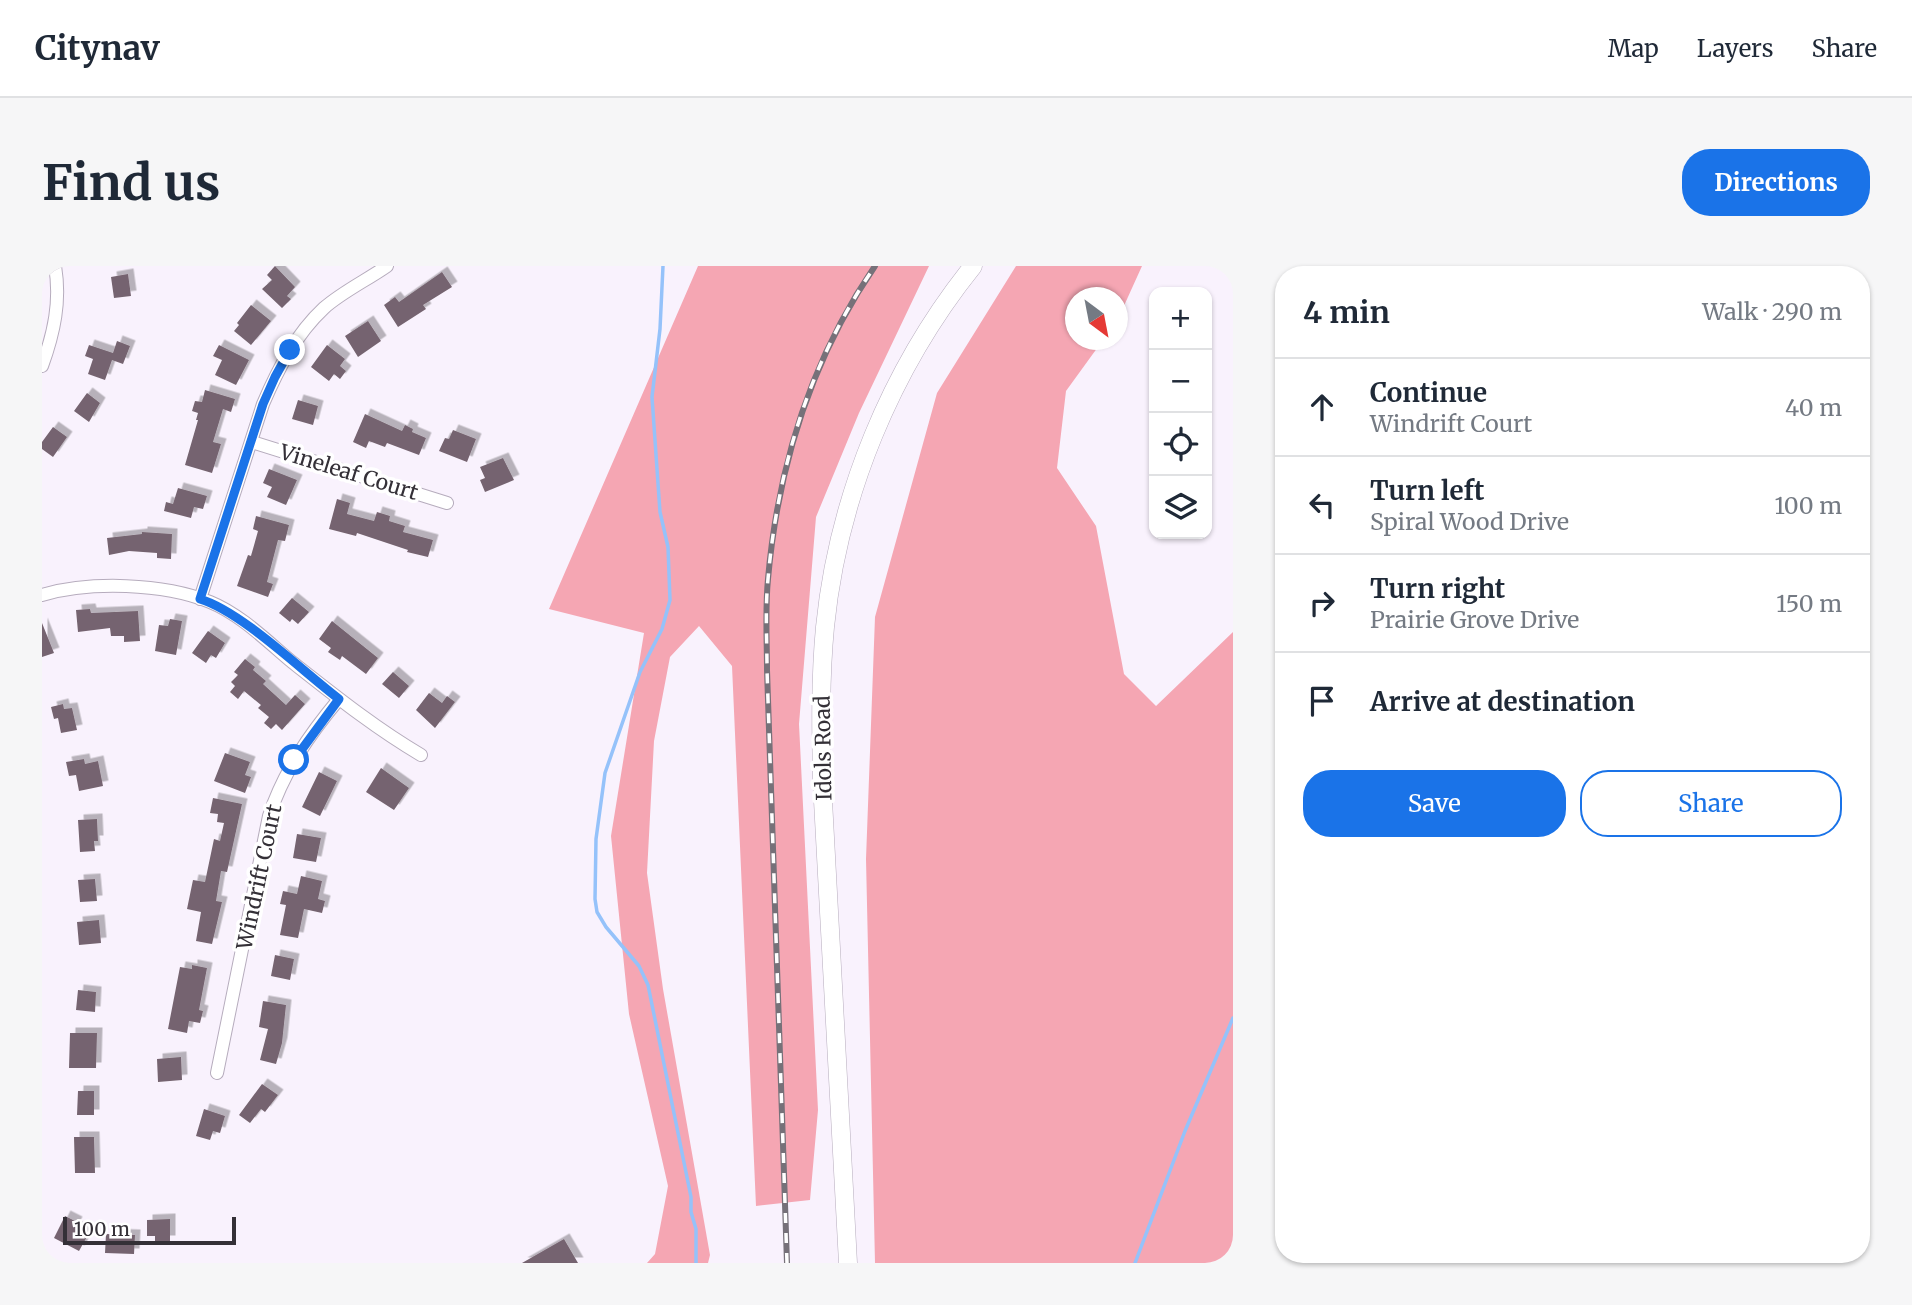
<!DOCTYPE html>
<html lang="en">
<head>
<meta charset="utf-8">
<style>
	:root { --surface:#fff; --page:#f6f6f7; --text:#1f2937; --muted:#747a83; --line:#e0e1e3; --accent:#1a73e8 }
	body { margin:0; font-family:Merriweather,serif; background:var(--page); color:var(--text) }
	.controls { position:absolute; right:21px; top:21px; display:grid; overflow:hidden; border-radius:14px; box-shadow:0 2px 5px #0004 }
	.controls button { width:63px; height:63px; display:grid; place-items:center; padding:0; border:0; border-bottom:2px solid var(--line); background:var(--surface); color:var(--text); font:35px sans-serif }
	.compass { position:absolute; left:1023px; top:21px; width:63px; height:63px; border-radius:50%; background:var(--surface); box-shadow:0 2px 5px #0004; rotate:148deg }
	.scale { position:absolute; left:21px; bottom:18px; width:173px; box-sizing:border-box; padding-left:7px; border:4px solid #343037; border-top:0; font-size:19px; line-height:24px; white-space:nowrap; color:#343037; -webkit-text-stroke:5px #fff; paint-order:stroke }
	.stop { position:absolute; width:21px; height:21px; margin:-16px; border:5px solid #1a73e8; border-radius:50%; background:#fff }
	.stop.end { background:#1a73e8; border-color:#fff; box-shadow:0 2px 7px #0008 }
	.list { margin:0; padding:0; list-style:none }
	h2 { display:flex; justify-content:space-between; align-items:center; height:91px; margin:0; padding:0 28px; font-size:30px }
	h2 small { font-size:23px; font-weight:400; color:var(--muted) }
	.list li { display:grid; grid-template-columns:46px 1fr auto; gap:21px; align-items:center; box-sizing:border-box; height:98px; padding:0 28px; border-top:2px solid var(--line) }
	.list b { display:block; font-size:26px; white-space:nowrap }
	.list p { margin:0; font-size:23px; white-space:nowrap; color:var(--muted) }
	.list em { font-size:23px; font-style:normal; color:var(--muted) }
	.actions { display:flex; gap:14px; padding:21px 28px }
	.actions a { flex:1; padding:16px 0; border:2px solid var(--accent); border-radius:28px; text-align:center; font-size:24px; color:var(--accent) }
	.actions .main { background:var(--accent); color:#fff }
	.icon { flex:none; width:38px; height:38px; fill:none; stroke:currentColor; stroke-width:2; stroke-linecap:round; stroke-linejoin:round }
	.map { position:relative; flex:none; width:1191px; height:997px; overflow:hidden; border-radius:28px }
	header { display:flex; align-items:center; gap:42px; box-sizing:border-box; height:98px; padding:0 35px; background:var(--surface); border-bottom:2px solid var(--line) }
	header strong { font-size:33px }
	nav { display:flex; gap:38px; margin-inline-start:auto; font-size:24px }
	.intro { display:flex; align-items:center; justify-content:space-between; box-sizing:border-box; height:168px; padding:0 42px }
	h1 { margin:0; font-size:49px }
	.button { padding:18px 32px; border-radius:28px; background:var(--accent); color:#fff; font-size:24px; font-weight:700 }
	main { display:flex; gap:42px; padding:0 42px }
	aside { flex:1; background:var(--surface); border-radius:28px; box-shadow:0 2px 5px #0004 }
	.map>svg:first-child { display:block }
</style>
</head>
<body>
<header>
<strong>Citynav</strong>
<nav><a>Map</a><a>Layers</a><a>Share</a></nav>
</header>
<div class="intro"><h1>Find us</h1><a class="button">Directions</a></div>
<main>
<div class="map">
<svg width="1191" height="997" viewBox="0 0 1191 997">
	<defs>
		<filter id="shadow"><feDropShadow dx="5.5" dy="-5.5" stdDeviation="0" flood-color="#0004"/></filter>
	</defs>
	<rect width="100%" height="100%" fill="#f9f2fd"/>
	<path fill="#f5a6b3" d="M656,0H887L817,147L774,251L757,458L776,844L768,934L714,940L690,400L657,360L628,391L612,475L605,607L621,723L668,989L666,997H605L613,988L626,920L587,748L569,570L602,367L507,343Z
		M974,0H1100L1076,53V32H1034V74H1061L1024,125L1015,202L1054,260L1082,408L1114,440L1191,366V997H833L824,593L833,351L895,127Z"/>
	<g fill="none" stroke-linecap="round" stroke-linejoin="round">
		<path stroke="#95c2fa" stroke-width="3.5" d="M621,0L618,63L610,131L618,246L626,281L628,334L620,363L598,406L563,507L554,573L553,633L555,646L564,661L597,700L606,719L649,931V946L654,963V997
			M1093,997L1143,865L1191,752"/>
	</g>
	<path fill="#75646f" filter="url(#shadow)" d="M233,0L253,21L245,30L249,33L240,42L220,23L230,14L225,9Z
		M400,6L410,21L381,39L384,43L356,61L342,39L353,31L357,36Z
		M86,8L89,30L72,32L69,11Z
		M209,39L229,55L209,79L192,65L197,59L195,57Z
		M326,55L339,75L316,91L303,70Z
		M75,75L88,80L81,98L70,94L63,114L46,108L51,93L43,90L47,79L71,87Z
		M177,79L207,94L194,119L173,109L180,94L171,90Z
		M285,79L303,93L298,100L304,105L298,113L292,108L287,115L269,101Z
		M163,124L193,133L189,146L181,143L171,176L179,178L170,207L143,199L156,154H154L156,147L150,145L153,135L160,136Z
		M45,127L58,137L47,156L32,145Z
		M256,134L276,140L271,159L250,153Z
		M323,148L360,165L363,159L371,163L370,166L384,172L377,189L345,177L343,181L327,175L324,182L311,176Z
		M11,161L25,171L11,191L0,183V176Z
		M411,164L434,173L425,196L397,185L403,172L407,173Z
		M461,192L472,214L443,226L438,214L443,212L438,201Z
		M227,203L255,214L244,239L225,231L230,221L221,217Z
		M136,222L165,230L161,243L152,241L149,252L122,245L124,236L131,238Z
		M295,233L308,237L305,248L332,255L335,246L348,250L347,255L363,260L361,266L391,274L386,291L365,286L366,284L315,267L314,270L287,263Z
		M214,250L247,259L243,275L236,274L225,316L231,318L226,331L195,320L206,289L209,290L216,265L211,263Z
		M100,266L130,268L129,293L115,292V287L87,285L67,289L65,272L100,268Z
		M250,332L267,346L256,358L250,353L248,356L237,347Z
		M48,343L49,347L96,345L98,375L82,376V370H69L68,362L36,366L34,344Z
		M128,353L140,355L134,389L113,385L117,359L126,360Z
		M290,355L336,392L324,408L300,390L298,394L286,386L289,382L277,373Z
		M0,357L12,387L0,391Z
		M166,365L183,377L174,392L169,389L164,397L150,387Z
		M203,393L213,401L211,404L224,415L221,418L244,439L253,429L263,438L240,464L234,458L229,463L222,457L227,451L216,442L219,439L202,425L196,433L188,426L193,420L189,416L196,409L192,406Z
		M351,406L367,420L357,432L340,418Z
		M387,427L400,437L405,430L413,436L393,462L374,444Z
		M21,438L22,443L30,442L35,464L19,467L16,452L12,453L9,441Z
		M183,487L208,496L203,509L209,511L203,527L172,515Z
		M42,493L43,498L56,495L61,520L37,525L34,509L27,510L24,496Z
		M339,502L367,522L352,544L324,526Z
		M277,506L295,515L278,550L260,541Z
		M171,532L200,538L185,606L179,605L174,635L180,636L170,678L154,675L159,646L145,643L151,614L163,616L172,573L178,575L182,557L175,556L176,548L168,547Z
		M55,553L56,575H52L53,585L38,586L36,554Z
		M255,568L279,572L274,596L251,592Z
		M259,610L280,615L276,633L283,635L280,647L262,643L256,672L238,669L244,639L238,638L241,625L255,628Z
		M53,613L55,635L38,636L36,614Z
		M57,654L59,677L37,679L35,656Z
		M233,689L252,693L248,714L229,710Z
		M150,699L165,702L157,744L161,745L158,757L147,755L145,767L126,763L138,701L150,703Z
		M36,724L54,726L53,746L34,744Z
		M221,735L244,739L240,777L234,798L218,794L226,763L217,761Z
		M28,767H55L54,802H27Z
		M139,791L140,814L116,816L115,793Z
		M220,818L236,829L223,846L219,843L208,857L197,849Z
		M36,825H52V849H35Z
		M162,843L183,850L178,867L171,865L168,874L154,870Z
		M32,871H52L53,907H33Z
		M23,950L35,956L33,960L47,967L37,985L12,972Z
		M128,953V975H113V970H105V954Z
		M64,968L93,969L92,988L63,987Z
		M522,973L536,997H480Z"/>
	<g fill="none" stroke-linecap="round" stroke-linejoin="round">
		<g stroke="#b6acbd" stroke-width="14">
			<path id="street" d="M0,100C12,67 19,35 13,0
				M210,176L405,237
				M0,329C48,315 121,317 168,336C198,348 225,375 250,396C292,429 333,462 379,489
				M158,333L221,138C236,103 254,68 282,42C300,26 325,14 345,0
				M175,807L227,550C242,505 267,469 297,433"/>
		</g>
		<g stroke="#b6acbd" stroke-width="19">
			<path id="secondary" d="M806,997L780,516C779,465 778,413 783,361C796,231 849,102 931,0"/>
		</g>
		<use href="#street" stroke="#fff" stroke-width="12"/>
		<use href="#secondary" stroke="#fff" stroke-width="18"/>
		<g stroke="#767179" stroke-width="6">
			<path id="rail" d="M745,997L725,404C725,374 723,343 726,313C736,199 768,95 833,0"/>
		</g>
		<use href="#rail" stroke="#fff" stroke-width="3.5" stroke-dasharray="10" stroke-linecap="butt"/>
	</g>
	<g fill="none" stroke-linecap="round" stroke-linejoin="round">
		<path stroke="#1a73e8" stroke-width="9" d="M248,84L233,111L221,138L158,333C200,346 259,404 297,433L252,494"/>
	</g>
	<g text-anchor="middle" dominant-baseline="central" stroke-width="7" stroke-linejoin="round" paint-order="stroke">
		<g font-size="21" fill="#343037" stroke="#fff">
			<text transform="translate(307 206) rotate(17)">Vineleaf Court</text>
			<text transform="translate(781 482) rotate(-91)">Idols Road</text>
			<text transform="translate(217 611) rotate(-78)">Windrift Court</text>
		</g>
	</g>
</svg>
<div class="controls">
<button>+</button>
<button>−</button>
<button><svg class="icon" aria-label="locate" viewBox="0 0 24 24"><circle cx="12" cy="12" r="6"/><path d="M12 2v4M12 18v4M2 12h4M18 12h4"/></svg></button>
<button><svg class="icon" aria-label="layers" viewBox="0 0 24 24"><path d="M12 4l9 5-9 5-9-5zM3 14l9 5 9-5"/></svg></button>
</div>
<svg class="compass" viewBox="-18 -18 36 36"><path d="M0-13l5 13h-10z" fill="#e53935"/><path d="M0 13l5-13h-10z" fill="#747a83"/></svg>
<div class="scale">100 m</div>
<div class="stop" style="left:252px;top:494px"></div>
<div class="stop end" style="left:248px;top:84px"></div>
</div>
<aside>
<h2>4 min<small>Walk · 290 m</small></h2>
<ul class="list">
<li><svg class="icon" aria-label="ahead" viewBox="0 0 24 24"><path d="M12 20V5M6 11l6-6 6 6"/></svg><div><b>Continue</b><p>Windrift Court</p></div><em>40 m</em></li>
<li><svg class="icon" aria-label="left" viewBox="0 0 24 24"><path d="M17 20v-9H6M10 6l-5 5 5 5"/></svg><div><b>Turn left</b><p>Spiral Wood Drive</p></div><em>100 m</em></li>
<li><svg class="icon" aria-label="right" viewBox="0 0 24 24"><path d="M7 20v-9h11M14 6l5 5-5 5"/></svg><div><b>Turn right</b><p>Prairie Grove Drive</p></div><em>150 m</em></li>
<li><svg class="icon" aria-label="arrive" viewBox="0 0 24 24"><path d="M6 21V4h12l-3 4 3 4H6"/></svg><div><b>Arrive at destination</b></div></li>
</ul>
<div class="actions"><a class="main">Save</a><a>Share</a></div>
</aside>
</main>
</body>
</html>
